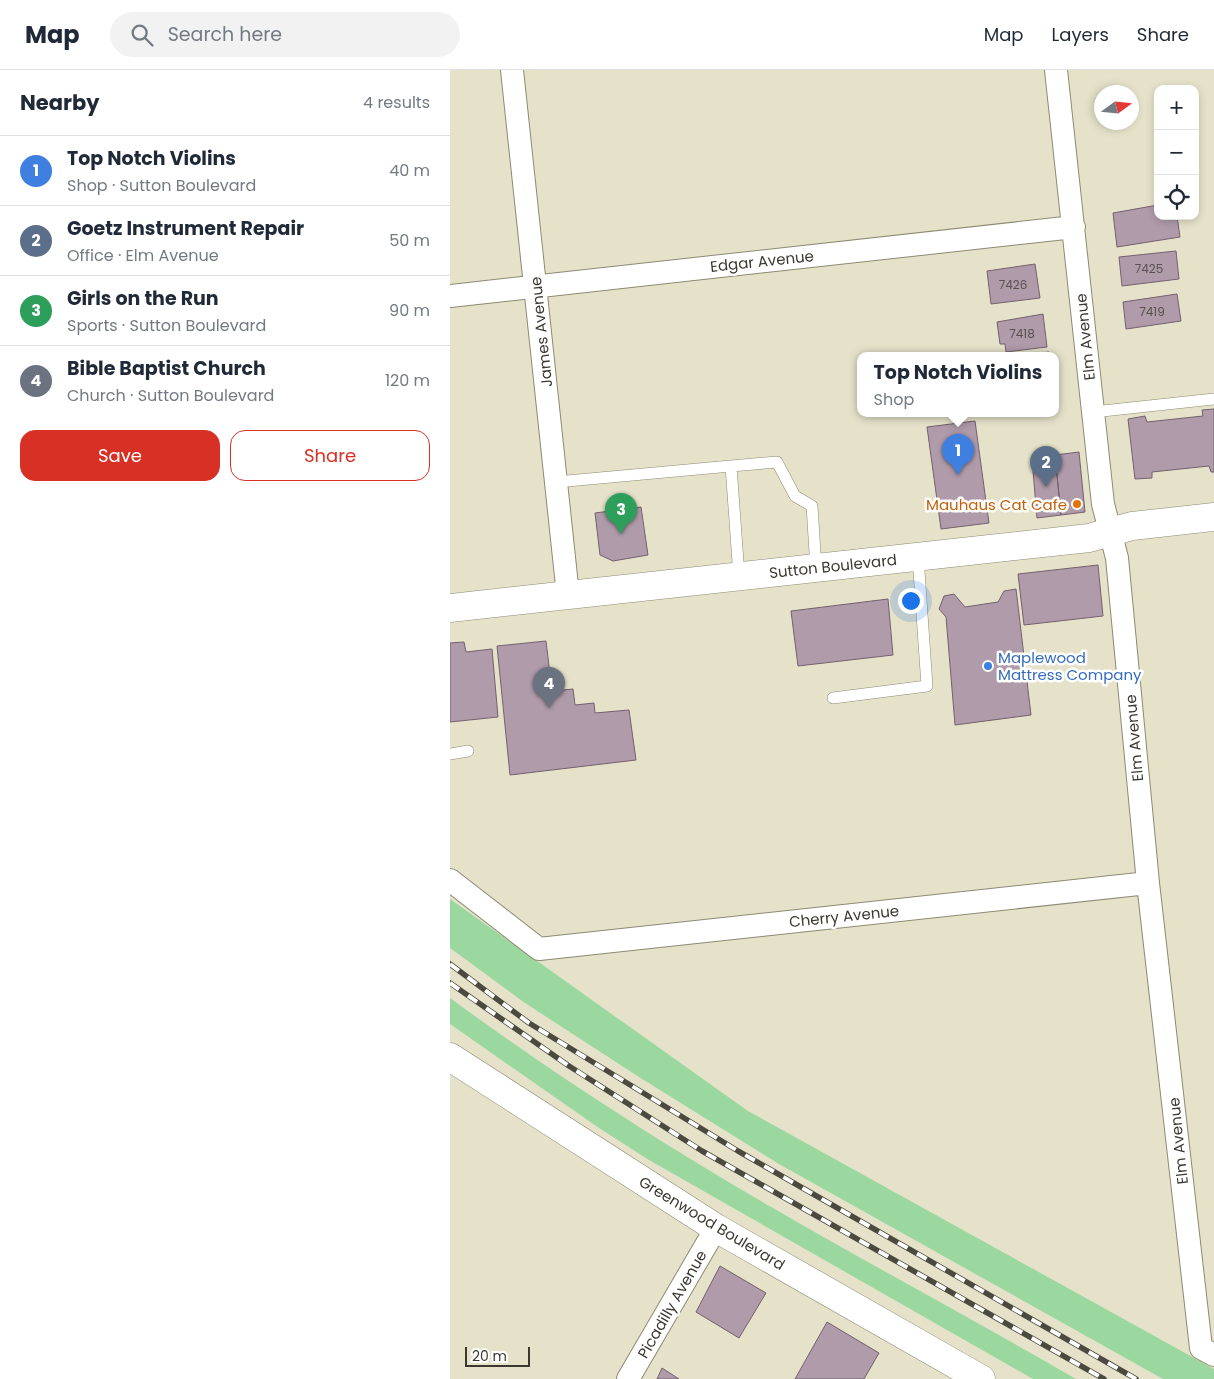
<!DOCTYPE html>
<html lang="en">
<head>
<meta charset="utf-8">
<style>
	:root { --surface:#fff; --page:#f2f2f3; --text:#1f2937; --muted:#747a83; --line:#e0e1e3; --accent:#d93025 }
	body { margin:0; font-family:Poppins,sans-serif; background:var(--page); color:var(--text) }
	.controls { position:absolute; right:15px; top:15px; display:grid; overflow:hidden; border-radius:10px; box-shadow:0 2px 8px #0003 }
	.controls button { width:45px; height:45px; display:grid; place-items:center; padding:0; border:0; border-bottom:1px solid var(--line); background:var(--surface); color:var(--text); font:25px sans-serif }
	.compass { position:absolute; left:644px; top:15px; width:45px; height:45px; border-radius:50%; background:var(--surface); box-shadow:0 2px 8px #0003; rotate:75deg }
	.scale { position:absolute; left:15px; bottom:12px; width:65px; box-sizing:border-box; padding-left:5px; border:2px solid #3b392f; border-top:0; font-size:14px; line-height:18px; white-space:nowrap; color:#3b392f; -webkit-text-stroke:4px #fff; paint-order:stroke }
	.you { position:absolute; left:460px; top:530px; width:18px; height:18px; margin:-12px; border:4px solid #fff; border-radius:50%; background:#1a73e8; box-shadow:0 0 0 8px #1a73e833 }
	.badge { display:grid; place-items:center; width:32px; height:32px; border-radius:50%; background:var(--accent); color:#fff; font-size:16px; font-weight:700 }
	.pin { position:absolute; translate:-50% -41px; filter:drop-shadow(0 1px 2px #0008) }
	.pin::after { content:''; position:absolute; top:26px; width:18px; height:15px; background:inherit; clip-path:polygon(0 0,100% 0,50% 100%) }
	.popup { position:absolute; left:407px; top:282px; width:202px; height:65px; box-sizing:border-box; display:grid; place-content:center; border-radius:10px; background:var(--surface); filter:drop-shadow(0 1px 4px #0005); font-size:16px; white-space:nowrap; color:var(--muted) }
	.popup b { font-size:19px; color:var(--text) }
	.popup::after { content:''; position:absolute; left:50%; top:100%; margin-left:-10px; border:10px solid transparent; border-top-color:var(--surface) }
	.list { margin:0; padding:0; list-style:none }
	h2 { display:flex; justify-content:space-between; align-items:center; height:65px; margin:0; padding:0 20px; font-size:21px }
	h2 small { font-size:16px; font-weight:400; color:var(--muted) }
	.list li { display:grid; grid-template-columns:32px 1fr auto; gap:15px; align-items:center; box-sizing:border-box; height:70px; padding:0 20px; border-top:1px solid var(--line) }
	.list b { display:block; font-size:19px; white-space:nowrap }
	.list p { margin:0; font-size:16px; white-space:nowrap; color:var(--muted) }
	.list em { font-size:16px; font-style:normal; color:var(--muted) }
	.actions { display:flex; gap:10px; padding:15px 20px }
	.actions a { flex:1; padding:11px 0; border:1px solid var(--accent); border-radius:15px; text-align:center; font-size:18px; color:var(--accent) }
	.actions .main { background:var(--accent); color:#fff }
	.icon { flex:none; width:28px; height:28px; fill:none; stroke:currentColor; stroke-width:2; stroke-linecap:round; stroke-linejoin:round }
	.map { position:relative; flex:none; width:764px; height:1309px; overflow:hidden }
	header { display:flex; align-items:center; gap:30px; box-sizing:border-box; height:70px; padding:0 25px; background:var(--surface); border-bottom:1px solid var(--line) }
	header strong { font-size:24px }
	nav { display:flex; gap:28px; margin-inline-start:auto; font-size:18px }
	.search { width:350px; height:45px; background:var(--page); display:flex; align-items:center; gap:12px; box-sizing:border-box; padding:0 18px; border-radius:28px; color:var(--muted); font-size:19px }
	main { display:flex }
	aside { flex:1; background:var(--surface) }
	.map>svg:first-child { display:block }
</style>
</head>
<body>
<header>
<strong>Map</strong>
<div class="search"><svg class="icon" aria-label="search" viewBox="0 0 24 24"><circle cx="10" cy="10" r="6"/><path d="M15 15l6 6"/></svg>Search here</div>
<nav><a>Map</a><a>Layers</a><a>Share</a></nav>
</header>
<main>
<aside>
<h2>Nearby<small>4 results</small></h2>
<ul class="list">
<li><span class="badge" style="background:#3f7fe0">1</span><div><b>Top Notch Violins</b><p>Shop · Sutton Boulevard</p></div><em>40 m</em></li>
<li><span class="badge" style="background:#5c6f8a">2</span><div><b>Goetz Instrument Repair</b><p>Office · Elm Avenue</p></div><em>50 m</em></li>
<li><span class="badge" style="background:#2e9e5b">3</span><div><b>Girls on the Run</b><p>Sports · Sutton Boulevard</p></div><em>90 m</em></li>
<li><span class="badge" style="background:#6b7280">4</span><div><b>Bible Baptist Church</b><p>Church · Sutton Boulevard</p></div><em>120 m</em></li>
</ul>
<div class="actions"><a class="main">Save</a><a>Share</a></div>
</aside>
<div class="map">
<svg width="764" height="1309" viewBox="0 0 764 1309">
	<rect width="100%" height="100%" fill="#e6e2ca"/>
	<path fill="#9ad8a0" d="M0,829L298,1041L764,1299V1309H713L329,1094L189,1007L75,933L0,878Z
		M0,928C104,1004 212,1074 323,1138C423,1196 526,1251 626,1309H583L199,1090L149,1058L0,954Z"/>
	<path fill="#b09baa" stroke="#73606e" d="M708,135V146H727L730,167L667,177L663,143Z
		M726,181L729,209L672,216L669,187Z
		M585,194L590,228L541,234L537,201Z
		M727,224L731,251L676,259L673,232Z
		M593,244L597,277L556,282L555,274H550L547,252Z
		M599,282V286H565Z
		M764,339V402H761L759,396L702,402V408L685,409L678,349L695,346L697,352L753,346L752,340Z
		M525,351L539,453L491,459L477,357Z
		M629,382L635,442L611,445L605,385Z
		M605,385L611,445L587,448L582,389Z
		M191,437L198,485L163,491L150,485L145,443Z
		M648,495L653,546L574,555L568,504Z
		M566,519L581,645L505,655L496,547L489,539L494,526L504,524L515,537L548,532L554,521Z
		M438,529L443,585L348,596L341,541Z
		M96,571L102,621L123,619L125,635L144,633L145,643L179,640L186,690L60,705L47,576Z
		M14,572L16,582L42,579L48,647L0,652V573Z
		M270,1196L316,1223L289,1268L246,1242Z
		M377,1252L429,1283L414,1309H345Z
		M212,1298L229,1309H207Z"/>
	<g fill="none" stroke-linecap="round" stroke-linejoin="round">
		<g stroke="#8d8973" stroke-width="12">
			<path id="service" d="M643,342L764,329
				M106,412L281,396
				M289,506L281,396L327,392L345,426L362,436L366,498
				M383,628L477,616L468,487
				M0,684L18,681"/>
		</g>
		<g stroke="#8d8973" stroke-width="24">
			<path id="minor" d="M62,0L118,525
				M606,0L653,434L667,488L698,813L751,1278L764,1285
				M0,226L624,157
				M0,810L89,879L698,813
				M178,1309L266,1158"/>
		</g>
		<g stroke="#8d8973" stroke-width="29">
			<path id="tertiary" d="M0,538L639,468L682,456L764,447
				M0,987L266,1158L531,1309"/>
		</g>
		<use href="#service" stroke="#fff" stroke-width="11"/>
		<use href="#minor" stroke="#fff" stroke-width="22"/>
		<use href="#tertiary" stroke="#fff" stroke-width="28"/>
		<g stroke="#4c4a3f" stroke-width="5.5">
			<path id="rail" d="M0,894L79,953L288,1081L686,1309
				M0,913L119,996L252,1081L654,1309"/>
		</g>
		<use href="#rail" stroke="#fff" stroke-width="4" stroke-dasharray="11" stroke-linecap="butt"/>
	</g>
	<circle fill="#e8710a" stroke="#fff" stroke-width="2" cx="627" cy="434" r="5"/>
	<circle fill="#3f7fe0" stroke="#fff" stroke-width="2" cx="538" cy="596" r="5"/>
	<g text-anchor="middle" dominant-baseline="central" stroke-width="5" stroke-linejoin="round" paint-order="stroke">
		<g font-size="12" fill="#58524e">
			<text x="699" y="198">7425</text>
			<text x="563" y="214">7426</text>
			<text x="702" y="241">7419</text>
			<text x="572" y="263">7418</text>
		</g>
		<g font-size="15" fill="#3b392f" stroke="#fff">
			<text transform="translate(312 191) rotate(-6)">Edgar Avenue</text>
			<text transform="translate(91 262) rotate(-96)">James Avenue</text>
			<text transform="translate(635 267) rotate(-96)">Elm Avenue</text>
			<text transform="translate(383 496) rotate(-6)">Sutton Boulevard</text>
			<text transform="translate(684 668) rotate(-95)">Elm Avenue</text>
			<text transform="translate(394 846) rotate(-6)">Cherry Avenue</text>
			<text transform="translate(728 1071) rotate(-96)">Elm Avenue</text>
			<text transform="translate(262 1153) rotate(31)">Greenwood Boulevard</text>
			<text transform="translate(222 1234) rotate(-60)">Picadilly Avenue</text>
		</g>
		<g font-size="15" fill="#c56008" stroke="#fff" text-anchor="end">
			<text x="617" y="434">Mauhaus Cat Cafe</text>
		</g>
		<g font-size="15" fill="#366cbe" stroke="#fff" text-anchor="start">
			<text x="548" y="587">Maplewood<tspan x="548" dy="17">Mattress Company</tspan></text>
		</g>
	</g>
</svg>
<div class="controls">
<button>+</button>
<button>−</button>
<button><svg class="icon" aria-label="locate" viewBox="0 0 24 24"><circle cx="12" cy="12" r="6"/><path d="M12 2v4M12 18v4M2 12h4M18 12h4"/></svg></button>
</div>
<svg class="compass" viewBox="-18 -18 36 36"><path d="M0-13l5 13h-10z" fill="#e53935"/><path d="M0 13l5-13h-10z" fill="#747a83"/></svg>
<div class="scale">20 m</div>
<div class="you"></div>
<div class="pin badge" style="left:508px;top:405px;background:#3f7fe0">1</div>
<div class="popup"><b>Top Notch Violins</b>Shop</div>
<div class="pin badge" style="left:596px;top:417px;background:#5c6f8a">2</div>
<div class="pin badge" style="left:171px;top:464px;background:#2e9e5b">3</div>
<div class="pin badge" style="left:99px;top:638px;background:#6b7280">4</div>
</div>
</main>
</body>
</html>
